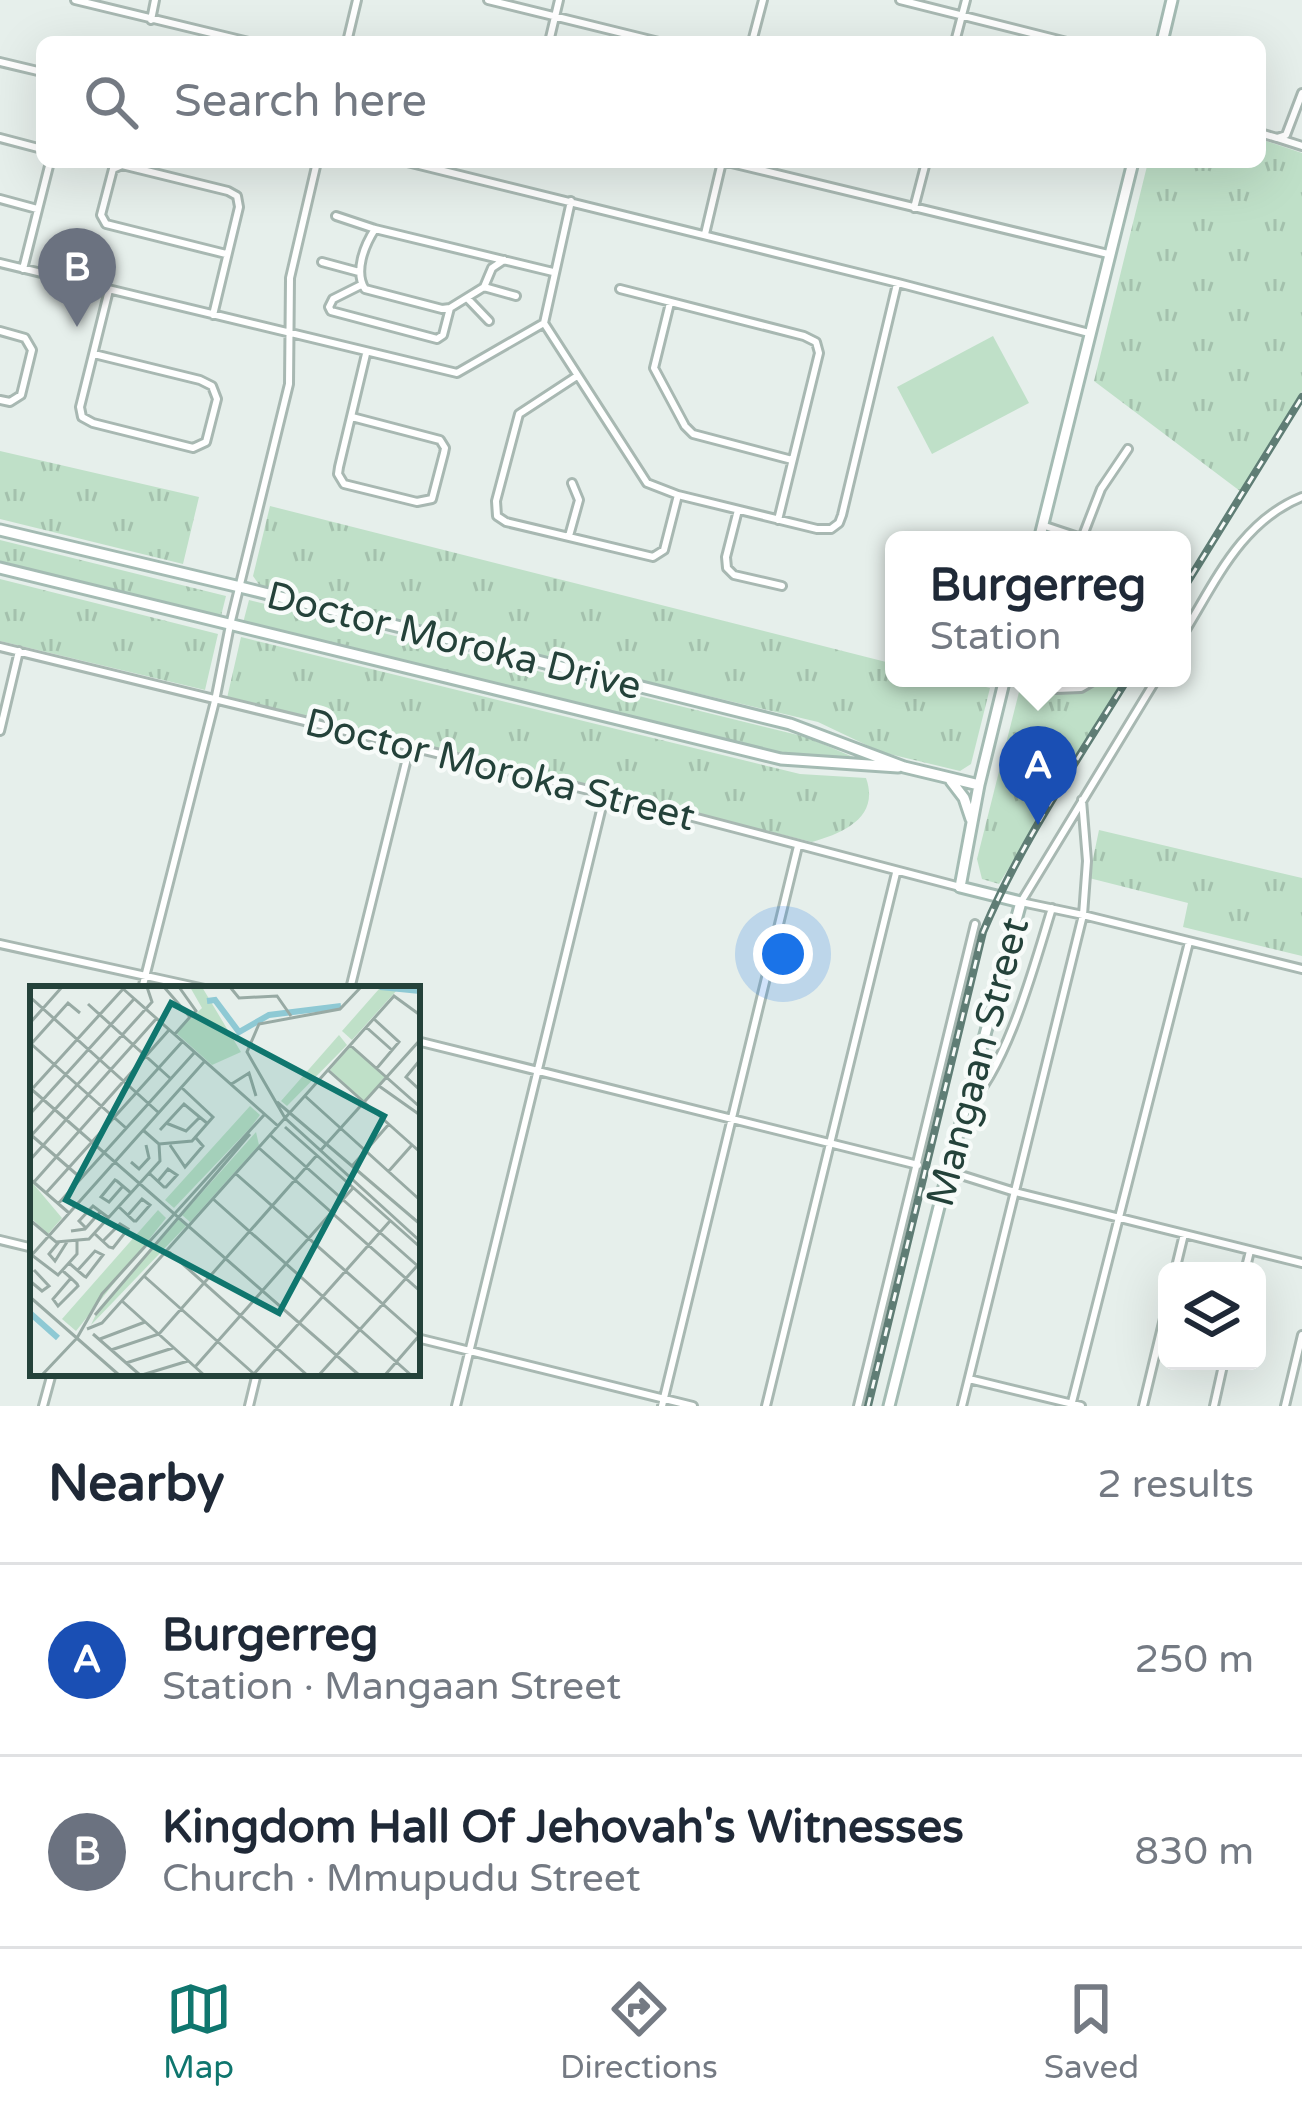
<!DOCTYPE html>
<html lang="en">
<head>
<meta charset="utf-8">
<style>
	:root { --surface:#fff; --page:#f2f2f3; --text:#1f2937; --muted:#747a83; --line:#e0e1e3; --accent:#0f766e }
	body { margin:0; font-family:"Varela Round",sans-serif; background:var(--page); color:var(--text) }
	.controls { position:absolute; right:36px; bottom:36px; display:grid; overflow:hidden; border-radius:18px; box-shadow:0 12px 48px #0002 }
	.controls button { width:108px; height:108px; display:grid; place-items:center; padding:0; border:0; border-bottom:3px solid var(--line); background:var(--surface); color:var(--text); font:60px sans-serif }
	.you { position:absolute; left:783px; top:954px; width:42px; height:42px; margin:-30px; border:9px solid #fff; border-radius:50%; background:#1a73e8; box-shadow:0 0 0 18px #1a73e833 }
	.badge { display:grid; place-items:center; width:78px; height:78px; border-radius:50%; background:var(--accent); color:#fff; font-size:39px; font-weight:700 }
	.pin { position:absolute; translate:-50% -99px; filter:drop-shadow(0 3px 6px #0008) }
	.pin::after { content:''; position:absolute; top:63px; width:42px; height:36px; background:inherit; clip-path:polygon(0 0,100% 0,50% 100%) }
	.popup { position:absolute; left:885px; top:531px; width:306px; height:156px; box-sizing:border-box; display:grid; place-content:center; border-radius:18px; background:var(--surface); filter:drop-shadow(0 3px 9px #0005); font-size:39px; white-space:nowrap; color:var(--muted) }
	.popup b { font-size:45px; color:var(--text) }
	.popup::after { content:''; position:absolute; left:50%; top:100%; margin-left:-24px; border:24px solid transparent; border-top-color:var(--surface) }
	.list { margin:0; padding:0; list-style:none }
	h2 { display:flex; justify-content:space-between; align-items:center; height:156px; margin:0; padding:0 48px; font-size:51px }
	h2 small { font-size:39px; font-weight:400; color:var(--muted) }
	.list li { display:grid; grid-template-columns:78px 1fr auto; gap:36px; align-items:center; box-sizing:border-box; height:192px; padding:0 48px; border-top:3px solid var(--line) }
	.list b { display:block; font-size:45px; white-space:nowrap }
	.list p { margin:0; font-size:39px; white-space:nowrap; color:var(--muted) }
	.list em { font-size:39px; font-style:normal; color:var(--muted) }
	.icon { flex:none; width:66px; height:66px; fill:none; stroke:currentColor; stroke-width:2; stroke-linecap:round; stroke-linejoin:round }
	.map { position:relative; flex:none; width:1302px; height:1406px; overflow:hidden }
	.search { position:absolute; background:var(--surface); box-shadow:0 12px 48px #0002; left:36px; right:36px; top:36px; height:132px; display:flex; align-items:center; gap:30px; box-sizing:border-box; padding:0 42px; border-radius:18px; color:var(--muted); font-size:45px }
	.sheet { height:540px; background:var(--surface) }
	nav { display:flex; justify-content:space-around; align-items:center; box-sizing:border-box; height:168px; border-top:3px solid var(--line); background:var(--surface); font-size:33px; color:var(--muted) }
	nav a { display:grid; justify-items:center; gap:6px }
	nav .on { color:var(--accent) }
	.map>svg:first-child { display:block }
</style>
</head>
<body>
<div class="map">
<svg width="1302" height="1406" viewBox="0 0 1302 1406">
	<defs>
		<pattern id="grass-tufts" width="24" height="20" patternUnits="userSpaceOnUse" patternTransform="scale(3)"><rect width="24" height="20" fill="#bfe0c8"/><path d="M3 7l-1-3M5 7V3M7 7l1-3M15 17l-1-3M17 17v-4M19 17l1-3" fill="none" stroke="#a4c1ad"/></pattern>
	</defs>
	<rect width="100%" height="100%" fill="#e6efeb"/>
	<path fill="url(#grass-tufts)" d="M1260,139L1302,153V391L1240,491L1094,381L1148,162H1260Z
		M0,451L199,497L183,564L0,519Z
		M270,506L894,664V678H949L990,688L971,764L960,771L881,752L818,722L263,590L253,576Z
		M0,540L226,596L221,616L0,561Z
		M0,579L218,634L205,690L0,641Z
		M249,600L806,737L865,762L801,757L243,623Z
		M241,637L800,774L866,778C880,817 844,833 812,842L227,698Z
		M1104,678H1126L999,884L982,879L977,859L1021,684C1051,691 1079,700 1104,678Z
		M1099,830L1302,878V956L1183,927L1188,903L1089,878Z"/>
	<path fill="#bfe0c8" d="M993,336L1029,403L932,454L897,387Z"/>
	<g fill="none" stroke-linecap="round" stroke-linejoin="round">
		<g stroke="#a8b8b2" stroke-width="12">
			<path id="street" d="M75,0L249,42
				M488,0L659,42
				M900,0L1067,42
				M151,20L155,0
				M347,42L357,0
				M549,42L559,0
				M752,42L763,0
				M955,42L966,0
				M0,62L42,72
				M1260,133L1277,138L1286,135L1302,93
				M0,138L42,149
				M1277,138L1302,146
				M407,162L898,283L1089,333
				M727,162L1108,254
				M0,199L37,209
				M914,208L926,162
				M336,216L375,229L553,272
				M375,229C364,246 354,272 365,289L442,309L450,308L484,287L492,268L504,260
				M705,234L722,162
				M322,262L359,272
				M0,263L457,373L544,323L571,201
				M23,269L50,162
				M361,285L333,299L329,307L331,311L437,339L443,335L450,308
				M484,287L516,296
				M620,289L804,336L816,342L819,353L778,520
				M467,298L489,321
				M670,303L654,368L685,426L693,434L792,460
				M213,315L239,207L237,196L228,191L122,165L113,169L101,215L106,224L226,254
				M544,323L647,483L678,495L817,529H831L839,523L842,515L897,284
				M0,331L25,338L32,350L21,395L10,402L0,400
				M94,354L200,380L212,386L217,399L206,442L193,448L93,423L82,417L80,407L109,290
				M577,376L519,414L496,501L497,516L506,522L653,557L664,550L678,495
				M352,417L440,440L445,448L444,453L432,499L417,502L344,484L338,474L339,467L366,354
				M738,510L726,557L727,568L734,575L782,586
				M1042,525L1087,540
				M569,536L579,500L572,483
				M1082,538L1101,489L1128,449
				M1182,636C1215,583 1240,522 1302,497
				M0,647L605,794L960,887
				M1157,678L1021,902L1083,915L1302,969
				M1056,689L1081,688L1098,678
				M0,731L19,651
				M0,944L205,989
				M142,989L215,701L230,625L289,384L290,278L317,162
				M350,989L410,746
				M417,1041L918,1165
				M967,1107C1008,1065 1034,966 1052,908
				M948,1171L1015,1192L1302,1263
				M0,1240L33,1248
				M1175,1271L1184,1234
				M1245,1271L1250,1251
				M417,1338L693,1406
				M969,1379L1081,1406
				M43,1406L52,1373
				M249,1406L257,1373
				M456,1406L605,794
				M662,1406L798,846
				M766,1406L896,873
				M858,1406L975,924
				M962,1406L1083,915L1087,861L1082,800
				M1071,1406L1189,942
				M1143,1406L1167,1306
				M1214,1406L1224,1361
				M1285,1406L1302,1335"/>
		</g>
		<g stroke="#a4bbb3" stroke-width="15">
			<path id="secondary" d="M1162,42L1172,0
				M0,530L240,587L790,724L904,767L979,785
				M1039,540L1133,162
				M0,568L781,759L898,767
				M951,781L964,798L971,819
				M889,1406L948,1171L1021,902L960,887L979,785L1005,678"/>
		</g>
		<use href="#street" stroke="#fff" stroke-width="6"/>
		<use href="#secondary" stroke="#fff" stroke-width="9"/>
		<g stroke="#5f7d75" stroke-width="8">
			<path id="rail" d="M1182,591L1302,397
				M868,1406L983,932C1021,842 1077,761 1128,678"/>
		</g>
		<use href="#rail" stroke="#f7fbf9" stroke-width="3" stroke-dasharray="9" stroke-linecap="butt"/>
	</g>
	<g text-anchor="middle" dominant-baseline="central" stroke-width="9" stroke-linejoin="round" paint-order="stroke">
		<g font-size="39" fill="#24423a" stroke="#f7fbf9">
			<text transform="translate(454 641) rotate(14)">Doctor Moroka Drive</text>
			<text transform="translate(500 770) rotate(14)">Doctor Moroka Street</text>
			<text transform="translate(978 1062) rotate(-75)">Mangaan Street</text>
		</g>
	</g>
	<g transform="translate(30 986)">
		<rect width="390" height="390" fill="#e6efeb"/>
		<path d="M160,1H172L211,66L182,79L146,47L172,22ZM349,3L367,4L322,54L312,45ZM309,49L317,59L257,120L251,115ZM220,120L230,129L221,141L144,222L135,214ZM226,146L229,159L160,236L152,229ZM0,194L32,232L18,248L0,231ZM128,224L136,232L46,345L32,333ZM150,232L157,239L61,339L67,326Z" fill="#bfe0c8"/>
		<path d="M321,60L355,91L334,115L300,84Z" fill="#bfe0c8"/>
		<path fill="none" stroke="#8ec9d4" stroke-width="6" d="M350,1L390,5M177,15L185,14L209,46L239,29L311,20M0,327L28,352"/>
		<path fill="none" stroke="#98aaa4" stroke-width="3" d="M91,1L248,140M134,1L160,31L144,49M149,1L166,25L161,31M200,1L209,12L247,10L261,30M331,1L310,23L229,38L217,66L255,132L390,255M0,11L129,127M58,18L141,93M344,33L369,56L347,82M0,37L32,1M336,41L363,65M0,57L96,142M2,57L38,17L50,27M320,59L390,121M390,74L376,91L390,104M299,85L390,166M200,99L219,87L226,110M349,100L390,129M0,102L329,389M3,102L93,3M275,110L390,214M247,116L390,238M0,128L104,13M136,137L156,145L170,131M255,141L390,261M130,144L154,118L178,138M0,148L52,193M240,149L390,282M0,151L122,16L117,1M129,158L162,155L183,131L151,101M140,159L155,181L173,160L166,152M229,162L390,305M290,165L390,54M0,174L126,33M101,176L109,183L119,172L116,159M323,179L359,138M358,186L382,159M119,187L134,201H136L147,189L138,183L128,195M205,187L390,351M0,193L39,227M4,196L139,44M93,200L79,216L71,211L85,194L87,195L101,207M16,207L152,56M182,212L381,389M28,218L164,67M89,221L104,235H106L120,219L112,213L98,229M0,234L26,256L59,253L130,175L129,158L113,144M56,242L49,235L63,220L79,232M41,245L55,243L71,225M65,248L79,261L83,262L98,243L90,238L73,255M29,256L19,268L25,275L37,256M137,264L277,389M3,270L28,289L47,268V255M0,271L174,76M39,277L54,290L56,291L73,269L65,265L47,285M33,285L41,292L47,298L48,300L28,320L23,313L41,292M114,290L223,387M0,295L12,305L19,300L4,284M0,311L89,389M92,315L174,389M65,329L220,148M57,343L72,337L364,10L390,29M63,348L110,389M47,352L72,308L234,129M70,353L115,336M81,364L129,348L287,169M96,377L143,362M165,381L323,202M12,389L47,352M112,389L158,375M223,389L360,235M289,389L387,280M355,389L388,351"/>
		<path fill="#0f766e" fill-opacity="0.15" stroke="#0f766e" stroke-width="6" d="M141,17L354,130L249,327L36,214Z"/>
		<rect width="390" height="390" fill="none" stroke="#24423a" stroke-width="6"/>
	</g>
</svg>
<div class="controls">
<button><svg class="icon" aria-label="layers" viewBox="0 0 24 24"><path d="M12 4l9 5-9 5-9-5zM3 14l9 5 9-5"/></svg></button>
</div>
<div class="you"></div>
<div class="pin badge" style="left:1038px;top:825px;background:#1a4fb4">A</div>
<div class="popup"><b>Burgerreg</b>Station</div>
<div class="pin badge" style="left:77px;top:327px;background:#6b7280">B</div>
<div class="search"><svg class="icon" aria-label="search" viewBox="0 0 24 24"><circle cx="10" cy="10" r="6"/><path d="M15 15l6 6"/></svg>Search here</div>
</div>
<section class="sheet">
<h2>Nearby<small>2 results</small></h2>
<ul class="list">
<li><span class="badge" style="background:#1a4fb4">A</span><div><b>Burgerreg</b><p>Station · Mangaan Street</p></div><em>250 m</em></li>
<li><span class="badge" style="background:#6b7280">B</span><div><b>Kingdom Hall Of Jehovah's Witnesses</b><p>Church · Mmupudu Street</p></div><em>830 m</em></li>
</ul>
</section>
<nav>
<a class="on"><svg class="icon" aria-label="map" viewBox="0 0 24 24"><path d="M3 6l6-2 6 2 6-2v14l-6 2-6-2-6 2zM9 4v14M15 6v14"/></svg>Map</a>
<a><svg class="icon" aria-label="directions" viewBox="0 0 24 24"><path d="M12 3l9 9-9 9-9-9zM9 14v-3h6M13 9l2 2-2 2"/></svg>Directions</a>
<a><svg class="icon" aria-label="saved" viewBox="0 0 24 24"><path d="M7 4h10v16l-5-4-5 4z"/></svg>Saved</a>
</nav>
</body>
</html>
